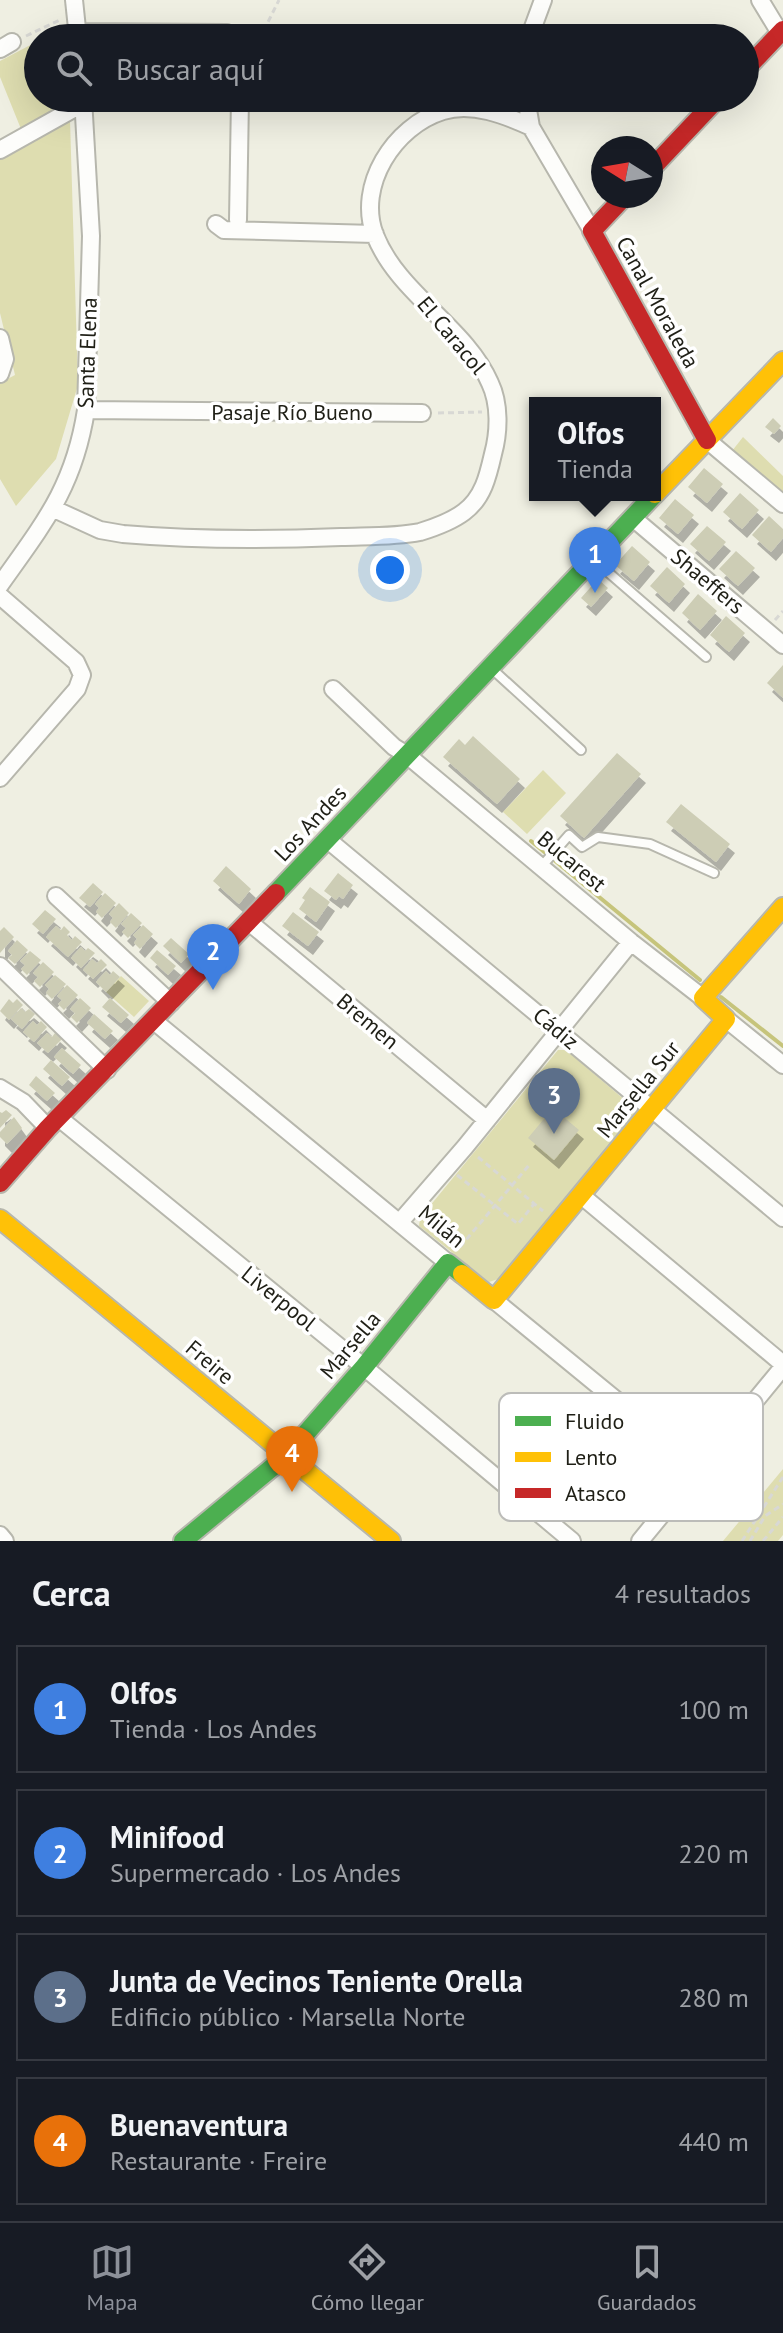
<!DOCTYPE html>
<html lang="es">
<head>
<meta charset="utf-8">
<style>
	:root { --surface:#171b24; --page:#242831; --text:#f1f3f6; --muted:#9ea1a6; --line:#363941; --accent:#8c9099 }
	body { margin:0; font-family:"PT Sans",sans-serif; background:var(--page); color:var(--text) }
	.compass { position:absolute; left:591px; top:136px; width:72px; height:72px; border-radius:50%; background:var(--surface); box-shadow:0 8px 32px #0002; rotate:281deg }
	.you { position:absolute; left:390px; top:570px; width:28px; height:28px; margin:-20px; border:6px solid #fff; border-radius:50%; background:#1a73e8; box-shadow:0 0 0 12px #1a73e833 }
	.badge { display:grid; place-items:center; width:52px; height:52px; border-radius:50%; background:var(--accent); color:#fff; font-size:26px; font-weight:700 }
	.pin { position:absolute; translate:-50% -66px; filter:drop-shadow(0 2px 4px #0008) }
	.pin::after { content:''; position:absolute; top:42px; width:28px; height:24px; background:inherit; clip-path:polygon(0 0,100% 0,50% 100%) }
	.popup { position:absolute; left:529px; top:397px; width:132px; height:104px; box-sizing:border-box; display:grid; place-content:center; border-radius:0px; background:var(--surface); filter:drop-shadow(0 2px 6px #0005); font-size:26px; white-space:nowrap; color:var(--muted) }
	.popup b { font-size:30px; color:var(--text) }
	.popup::after { content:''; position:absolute; left:50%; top:100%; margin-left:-16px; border:16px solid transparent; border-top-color:var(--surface) }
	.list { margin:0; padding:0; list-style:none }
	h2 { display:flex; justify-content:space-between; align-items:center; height:104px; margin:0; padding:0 32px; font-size:34px }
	h2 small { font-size:26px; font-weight:400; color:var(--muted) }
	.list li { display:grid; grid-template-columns:52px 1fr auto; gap:24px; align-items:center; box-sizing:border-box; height:128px; margin:0 16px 16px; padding:0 16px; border:2px solid var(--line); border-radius:0px }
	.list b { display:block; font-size:30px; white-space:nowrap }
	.list p { margin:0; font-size:26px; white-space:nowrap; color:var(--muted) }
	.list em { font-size:26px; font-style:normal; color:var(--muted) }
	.icon { flex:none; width:44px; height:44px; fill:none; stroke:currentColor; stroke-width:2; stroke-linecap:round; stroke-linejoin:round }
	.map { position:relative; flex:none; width:783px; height:1541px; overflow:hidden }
	.search { position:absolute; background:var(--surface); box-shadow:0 8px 32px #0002; left:24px; right:24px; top:24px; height:88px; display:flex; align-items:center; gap:20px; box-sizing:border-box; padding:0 28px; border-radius:44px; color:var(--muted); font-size:30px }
	.sheet { height:680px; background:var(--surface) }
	nav { display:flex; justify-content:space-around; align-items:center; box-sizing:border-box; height:112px; border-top:2px solid var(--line); background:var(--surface); font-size:22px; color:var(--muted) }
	nav a { display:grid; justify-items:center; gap:4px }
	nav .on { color:var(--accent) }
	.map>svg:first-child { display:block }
</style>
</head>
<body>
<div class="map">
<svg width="783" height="1541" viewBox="0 0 783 1541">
	<defs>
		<filter id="shadow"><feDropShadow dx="5" dy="9" stdDeviation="0" flood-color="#0004"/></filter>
	</defs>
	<rect width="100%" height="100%" fill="#efefe2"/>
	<path fill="#deddb0" d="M38,41V98H69V102L21,129L0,77V61Z
		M70,120L78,385L56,459L16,506L0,479V383L15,375L0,313V157Z
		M743,437L783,476V494L732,451Z
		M543,770L566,793L527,834L503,812Z
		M121,976L149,1001L134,1017L106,992Z
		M558,1050H566L633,1107L634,1117L498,1279L489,1282L419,1226L420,1218Z
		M783,1469V1535L778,1541H723Z"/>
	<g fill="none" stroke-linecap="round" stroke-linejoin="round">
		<path stroke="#c6c47b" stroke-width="4" d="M531,841L700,980
			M721,997L783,1046"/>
	</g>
	<path fill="#cdcdb5" filter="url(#shadow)" d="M773,418L781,426L774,434L765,427Z
		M704,468L723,484L707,503L688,487Z
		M740,493L759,510L742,529L723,512Z
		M675,499L694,515L678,534L659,518Z
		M769,516L783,529V538L771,552L752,535Z
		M707,526L726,542L709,561L690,544Z
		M632,546L650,562L634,581L615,565Z
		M736,551L755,568L738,586L719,569Z
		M667,567L685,584L669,603L650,586Z
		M598,579L608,588L591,607L581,598Z
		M698,594L717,611L700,630L682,613Z
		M726,616L745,633L729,652L710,635Z
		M783,665V698L767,683Z
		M473,736L520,779L497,804L443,757L459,739L465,745Z
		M617,753L641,774L584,838L560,816Z
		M681,804L730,844L716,862L666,822Z
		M226,866L251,889L239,904L213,881Z
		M338,873L353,885L343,899L339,896L336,900L324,891Z
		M93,883L103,892L90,907L79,898Z
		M310,887L330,902L316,922L299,909L305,900L302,898Z
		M105,893L116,903L102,918L96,912L99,908L95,904Z
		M119,903L129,913L116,928L110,922L113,918L109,914Z
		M45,910L56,919L43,934L32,924Z
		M293,912L319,932L308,946L282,926Z
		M131,913L142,923L128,938L122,932L126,928L121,924Z
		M143,925L153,934L140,949L134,943L137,939L133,935Z
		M56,926L61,930L64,926L70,932L67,935L72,940L75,936L82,942L68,957L46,937Z
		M4,927L14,937L0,953V931Z
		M171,938L189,954L181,963L163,946Z
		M17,940L28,950L15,964L8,958L12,955L8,951Z
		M81,947L85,951L88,948L95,953L81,968L71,958Z
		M157,950L176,966L168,975L150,958Z
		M30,951L41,960L27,975L21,969L25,965L20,961Z
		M92,959L97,963L101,959L107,965L93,979L83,970Z
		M43,962L54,972L40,987L34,981L38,977L33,973Z
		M106,971L110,975L113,971L120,977L106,992L96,982Z
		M55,975L66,984L52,999L46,993L49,989L45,985Z
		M67,985L78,995L64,1010L58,1004L62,1000L57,996Z
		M80,998L91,1008L77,1023L71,1017L75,1013L70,1009Z
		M110,998L129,1015L121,1023L102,1007Z
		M9,999L13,1003L17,999L23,1005L9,1020L0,1011Z
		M21,1008L25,1012L29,1009L35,1014L22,1029L11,1019Z
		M94,1014L113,1031L105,1039L87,1023Z
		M33,1021L37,1025L41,1021L47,1027L34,1042L23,1032Z
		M47,1033L52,1037L55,1033L62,1039L48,1053L37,1043Z
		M62,1048L81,1065L73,1074L54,1057Z
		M51,1060L70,1077L62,1086L43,1069Z
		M36,1076L55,1093L47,1101L29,1085Z
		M6,1110L12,1115L0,1128V1112L2,1113Z
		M548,1114L555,1120L560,1114L579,1130L554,1160L528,1138Z
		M14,1117L22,1128L7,1144L0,1137V1132Z"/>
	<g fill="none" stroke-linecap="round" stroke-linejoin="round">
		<g stroke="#b7b7ad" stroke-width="12">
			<path id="lane" d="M594,560L706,657
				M491,668L581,750
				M541,867L569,835L582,847L598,837L650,844L714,873"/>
		</g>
		<g stroke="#b7b7ad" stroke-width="20">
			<path id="street" d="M74,0L78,38
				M760,0L780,33
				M78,32L227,33L238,38
				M529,38L543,0
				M0,49L12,42
				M526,98L531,127L592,231
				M0,150L84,103
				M238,220L240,98
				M216,224L224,230L375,234
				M0,338L5,359L0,374
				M86,410L422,413
				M707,440L783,504
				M54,509L100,530L123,534C194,540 269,540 341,537C366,536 395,537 420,532C433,528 452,521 464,512C483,498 488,476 493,454C499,432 500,404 490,383C466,327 398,294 375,235C356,186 394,126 443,111C472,102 505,115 531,127
				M633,518L783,645
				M0,585C44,523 74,487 86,410L91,236L83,98
				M0,596L76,662L82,675L77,689L0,778
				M333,689L394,747L407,755L631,942L703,998
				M328,840L783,1218
				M56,896L171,1003
				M249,922L487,1120
				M0,966L107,1070
				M726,1019L783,1065
				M154,1021L448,1263
				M0,1088L23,1102L48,1128
				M59,1118L364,1367L572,1541
				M582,1196L783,1364
				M400,1222L465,1147L631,942
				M494,1300L699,1468
				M0,1535L5,1541
				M640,1541L783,1367"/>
		</g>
		<g stroke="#b7b7ad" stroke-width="22">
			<path id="fast" d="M276,893L654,495
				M183,1541L286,1456L364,1367L448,1263L462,1274"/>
		</g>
		<g stroke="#b7b7ad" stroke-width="22">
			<path id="slow" d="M655,494L783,361
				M0,1219L391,1541
				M462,1274L494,1300L726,1019L703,998L783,907"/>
		</g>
		<g stroke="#b7b7ad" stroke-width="22">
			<path id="jam" d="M745,70L783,30
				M651,169L718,98
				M625,196L592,231L707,440
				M0,1183L48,1128L276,893"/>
		</g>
		<path stroke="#d8d8d4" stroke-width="3" stroke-dasharray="6 4" stroke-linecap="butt" d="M252,32L266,26L279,0
			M26,36L62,19
			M438,413L482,412
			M775,620L783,611
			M478,1157L543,1211
			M457,1175L518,1224L534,1204
			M460,1247L530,1164
			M742,1541L783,1477
			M750,1541L765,1516L783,1504
			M763,1541L783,1517"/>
		<use href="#lane" stroke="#fdfdfb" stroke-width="8"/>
		<use href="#street" stroke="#fdfdfb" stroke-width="16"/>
		<use href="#fast" stroke="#4caf50" stroke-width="18"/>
		<use href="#slow" stroke="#ffc107" stroke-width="18"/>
		<use href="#jam" stroke="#c62828" stroke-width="18"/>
	</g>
	<g text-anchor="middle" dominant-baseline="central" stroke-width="7" stroke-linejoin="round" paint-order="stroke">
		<g font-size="22" fill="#1f1f16" stroke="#fff">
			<text transform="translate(658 302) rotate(61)">Canal Moraleda</text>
			<text transform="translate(452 335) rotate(50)">El Caracol</text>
			<text transform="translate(87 353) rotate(-88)">Santa Elena</text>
			<text x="292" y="412">Pasaje Río Bueno</text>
			<text transform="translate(708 581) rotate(40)">Shaeffers</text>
			<text transform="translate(310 823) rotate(-47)">Los Andes</text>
			<text transform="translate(572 861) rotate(40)">Bucarest</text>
			<text transform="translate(368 1021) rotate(40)">Bremen</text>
			<text transform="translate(556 1028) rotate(40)">Cádiz</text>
			<text transform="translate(638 1089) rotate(-51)">Marsella Sur</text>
			<text transform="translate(442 1226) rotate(40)">Milán</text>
			<text transform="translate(279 1298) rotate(39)">Liverpool</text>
			<text transform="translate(350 1345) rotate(-50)">Marsella</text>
			<text transform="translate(210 1362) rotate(40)">Freire</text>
		</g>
	</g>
	<rect x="499" y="1393" width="264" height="128" rx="12" fill="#fff" stroke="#bcbcb9" stroke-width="2"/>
	<rect x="515" y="1416" width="36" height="10" fill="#4caf50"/>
	<rect x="515" y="1452" width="36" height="10" fill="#ffc107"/>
	<rect x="515" y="1488" width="36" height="10" fill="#c62828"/>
	<g font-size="22" fill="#1f1f16">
		<text x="565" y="1429">Fluido</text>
		<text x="565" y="1465">Lento</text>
		<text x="565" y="1501">Atasco</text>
	</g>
</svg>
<svg class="compass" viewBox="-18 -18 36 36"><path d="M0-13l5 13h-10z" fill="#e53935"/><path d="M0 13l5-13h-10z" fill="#9ea1a6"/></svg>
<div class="you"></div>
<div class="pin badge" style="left:595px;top:593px;background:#3f7fe0">1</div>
<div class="popup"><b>Olfos</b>Tienda</div>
<div class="pin badge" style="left:213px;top:990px;background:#3f7fe0">2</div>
<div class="pin badge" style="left:554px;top:1134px;background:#5c6f8a">3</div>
<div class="pin badge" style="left:292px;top:1492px;background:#e8710a">4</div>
<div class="search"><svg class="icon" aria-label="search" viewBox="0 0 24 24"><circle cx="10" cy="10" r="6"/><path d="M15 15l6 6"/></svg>Buscar aquí</div>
</div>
<section class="sheet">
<h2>Cerca<small>4 resultados</small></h2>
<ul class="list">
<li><span class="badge" style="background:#3f7fe0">1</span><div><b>Olfos</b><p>Tienda · Los Andes</p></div><em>100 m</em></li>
<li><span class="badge" style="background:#3f7fe0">2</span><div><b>Minifood</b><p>Supermercado · Los Andes</p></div><em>220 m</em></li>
<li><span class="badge" style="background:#5c6f8a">3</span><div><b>Junta de Vecinos Teniente Orella</b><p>Edificio público · Marsella Norte</p></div><em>280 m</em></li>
<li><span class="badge" style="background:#e8710a">4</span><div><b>Buenaventura</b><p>Restaurante · Freire</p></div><em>440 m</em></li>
</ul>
</section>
<nav>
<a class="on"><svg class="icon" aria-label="map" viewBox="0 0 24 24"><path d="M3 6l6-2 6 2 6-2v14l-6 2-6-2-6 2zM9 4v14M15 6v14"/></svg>Mapa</a>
<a><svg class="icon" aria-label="directions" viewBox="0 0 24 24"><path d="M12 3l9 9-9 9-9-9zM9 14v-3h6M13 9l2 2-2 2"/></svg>Cómo llegar</a>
<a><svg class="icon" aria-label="saved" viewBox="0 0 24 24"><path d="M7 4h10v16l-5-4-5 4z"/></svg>Guardados</a>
</nav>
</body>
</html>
